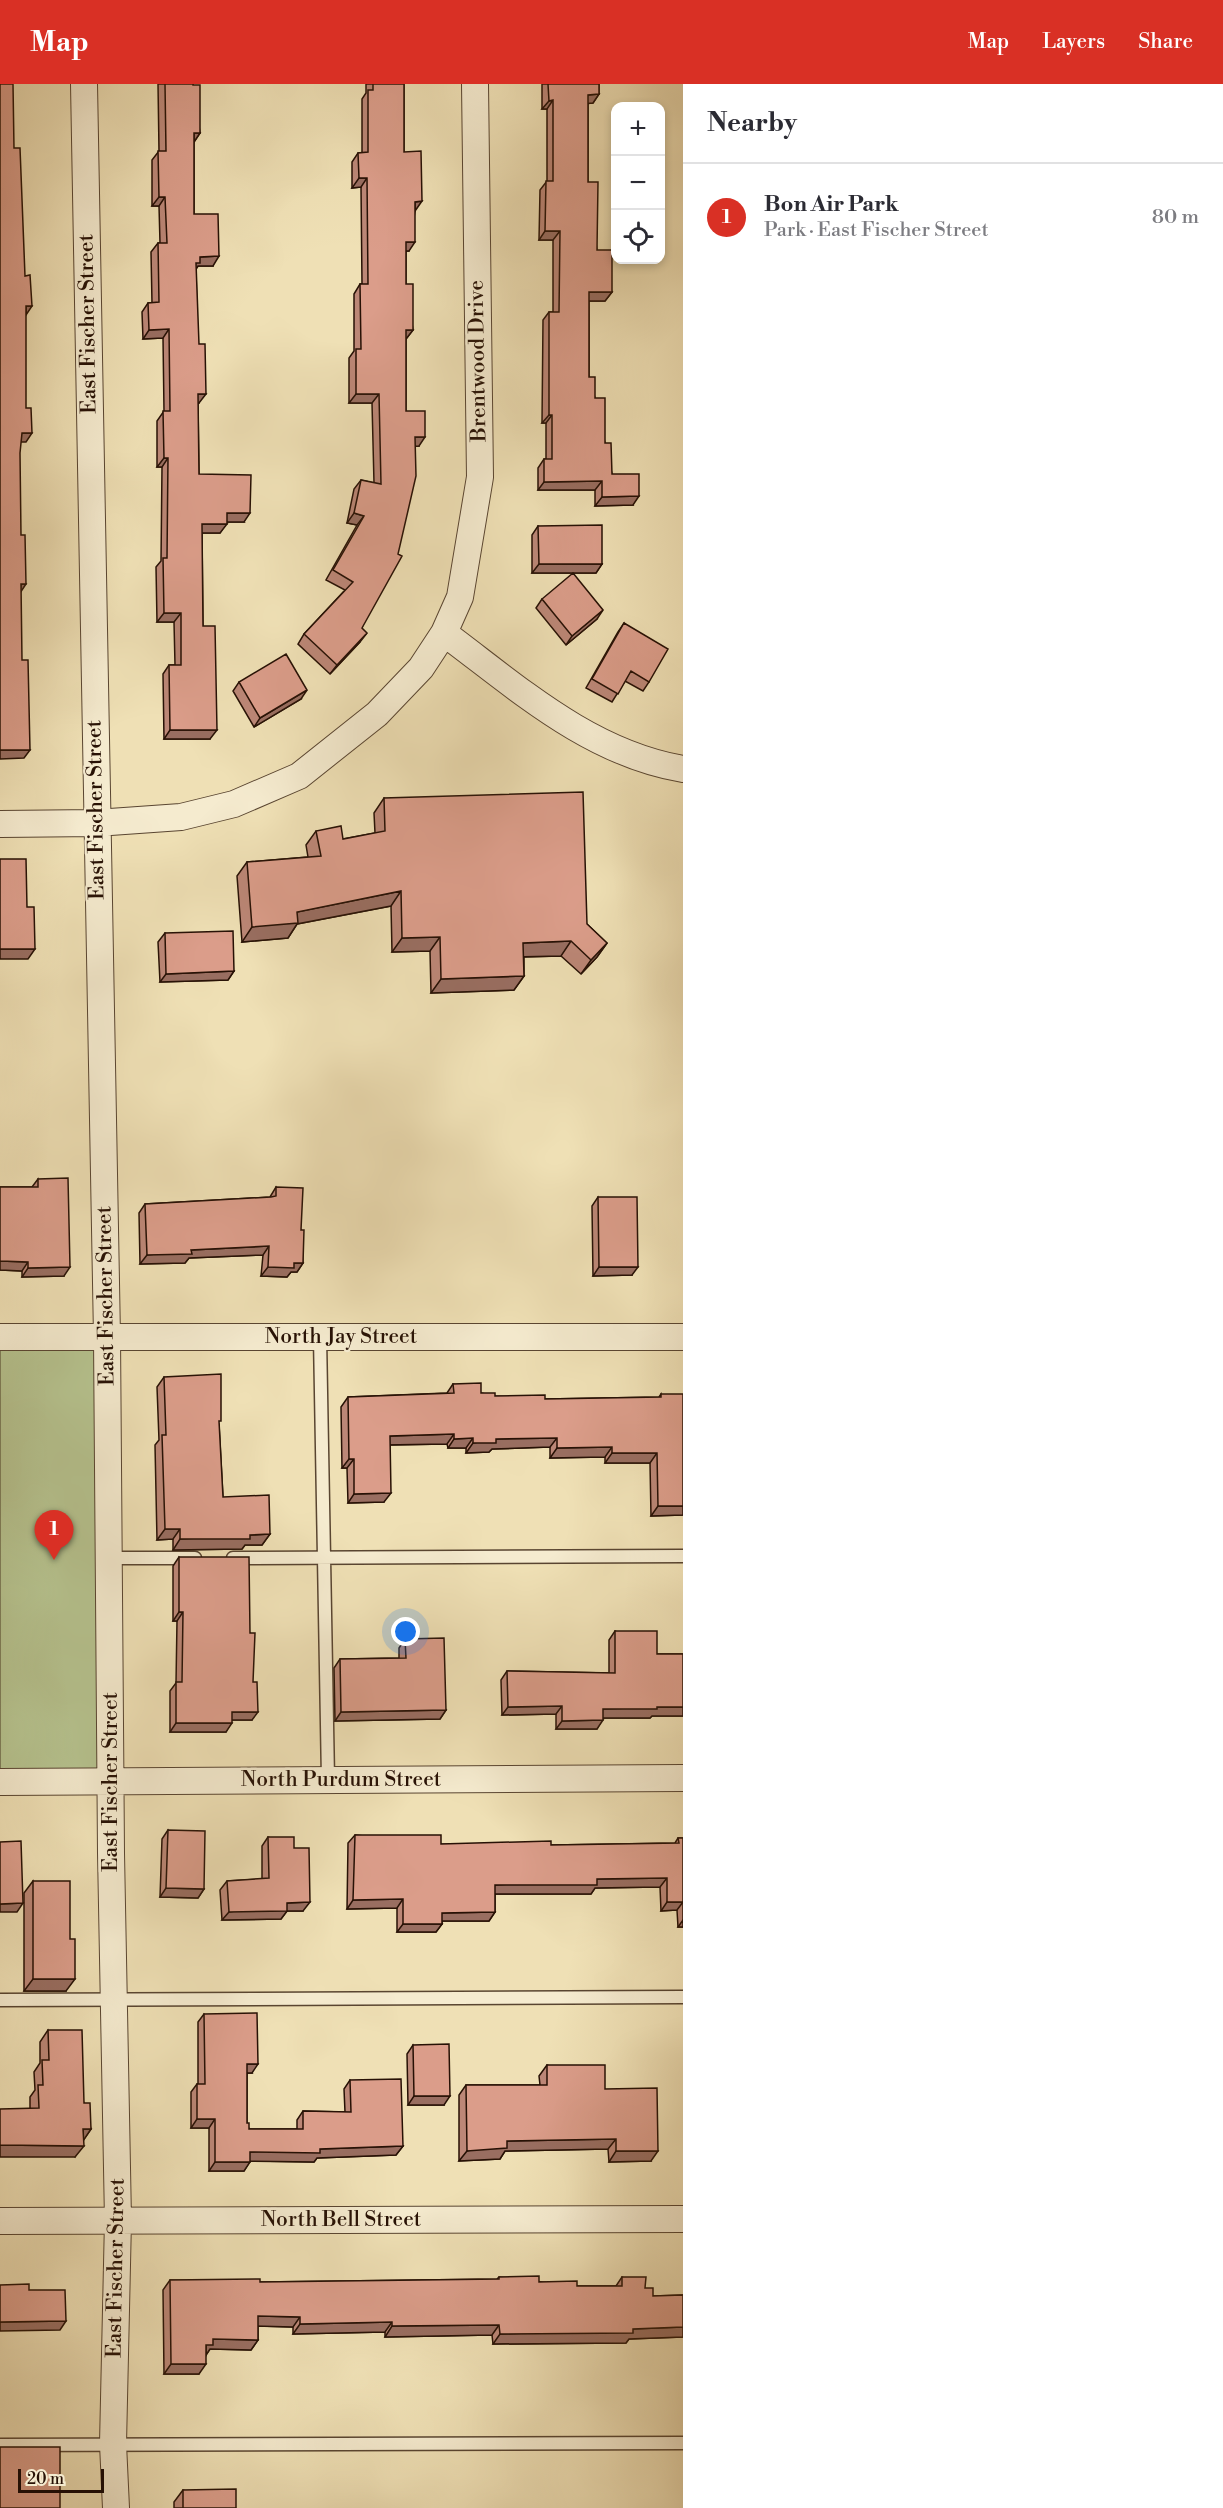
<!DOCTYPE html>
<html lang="en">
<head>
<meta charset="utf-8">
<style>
	:root { --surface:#fff; --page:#f2f2f3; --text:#2b2b33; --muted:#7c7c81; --line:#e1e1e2; --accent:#d93025 }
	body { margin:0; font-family:"Libre Bodoni",serif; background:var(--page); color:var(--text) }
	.controls { position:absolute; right:18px; top:18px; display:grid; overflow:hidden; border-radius:12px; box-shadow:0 3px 9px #0003 }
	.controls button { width:54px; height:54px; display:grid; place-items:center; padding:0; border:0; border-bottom:2px solid var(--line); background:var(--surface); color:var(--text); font:30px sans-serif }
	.scale { position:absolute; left:18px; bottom:15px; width:86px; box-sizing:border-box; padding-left:6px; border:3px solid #271105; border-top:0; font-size:16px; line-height:21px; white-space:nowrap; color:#271105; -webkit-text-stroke:4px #f5ebcf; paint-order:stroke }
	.you { position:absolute; left:406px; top:1548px; width:21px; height:21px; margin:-15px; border:4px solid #fff; border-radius:50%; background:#1a73e8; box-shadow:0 0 0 9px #1a73e833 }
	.badge { display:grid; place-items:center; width:39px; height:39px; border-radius:50%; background:var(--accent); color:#fff; font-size:20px; font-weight:700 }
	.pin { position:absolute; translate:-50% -50px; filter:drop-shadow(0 2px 3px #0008) }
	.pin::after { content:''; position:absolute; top:32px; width:21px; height:18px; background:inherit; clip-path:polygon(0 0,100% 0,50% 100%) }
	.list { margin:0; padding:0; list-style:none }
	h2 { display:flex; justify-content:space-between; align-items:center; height:78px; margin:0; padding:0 24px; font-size:26px }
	h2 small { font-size:20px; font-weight:400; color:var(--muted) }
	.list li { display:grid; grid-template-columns:39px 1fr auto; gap:18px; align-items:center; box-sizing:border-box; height:108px; padding:0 24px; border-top:2px solid var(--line) }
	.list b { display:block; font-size:22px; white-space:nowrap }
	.list p { margin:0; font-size:20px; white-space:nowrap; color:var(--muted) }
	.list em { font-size:20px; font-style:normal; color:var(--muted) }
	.icon { flex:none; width:33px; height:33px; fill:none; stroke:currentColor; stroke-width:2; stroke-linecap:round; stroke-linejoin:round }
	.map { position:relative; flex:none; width:683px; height:2424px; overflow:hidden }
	header { display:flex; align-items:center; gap:36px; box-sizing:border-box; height:84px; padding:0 30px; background:var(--accent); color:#fff }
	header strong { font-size:28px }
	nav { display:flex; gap:33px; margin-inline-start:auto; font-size:21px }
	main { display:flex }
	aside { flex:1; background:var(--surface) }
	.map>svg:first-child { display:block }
</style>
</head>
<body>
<header>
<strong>Map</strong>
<nav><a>Map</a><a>Layers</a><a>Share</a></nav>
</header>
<main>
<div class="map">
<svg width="683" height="2424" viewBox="0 0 683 2424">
	<rect width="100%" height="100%" fill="#efe0b5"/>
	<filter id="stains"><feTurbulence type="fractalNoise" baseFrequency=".00333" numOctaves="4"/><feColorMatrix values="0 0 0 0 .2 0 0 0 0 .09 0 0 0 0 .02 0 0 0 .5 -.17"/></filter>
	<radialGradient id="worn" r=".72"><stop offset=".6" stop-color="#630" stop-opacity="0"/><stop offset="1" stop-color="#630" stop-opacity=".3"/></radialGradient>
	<path fill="#b6c38f" stroke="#6e6a4a" stroke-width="1.5" d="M0,1253H107L111,1698H0Z"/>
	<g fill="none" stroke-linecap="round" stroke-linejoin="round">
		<g stroke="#594531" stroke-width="15">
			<path id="service" d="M320,1253L328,1695
				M109,1474H195
				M233,1474L683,1472
				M0,1916L683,1913
				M0,2361L683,2359"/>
		</g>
		<g stroke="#594531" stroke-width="28">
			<path id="minor" d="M84,0L107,1253L111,1769L118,2136L113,2360L116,2424
				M444,549C518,604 589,669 683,685
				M0,740L96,739L181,733L234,720L299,692L377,630L421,584L444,549L460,513L480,393L475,0
				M0,1253H683
				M0,1698L683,1694
				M0,2137L683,2135"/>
		</g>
		<use href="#service" stroke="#f5ebcf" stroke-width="12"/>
		<use href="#minor" stroke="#f5ebcf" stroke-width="26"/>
	</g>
	<path fill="#bc8777" stroke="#271105" stroke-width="1.5" d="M158,0H193L200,49L194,58V130L213,182H198L196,185L199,319H198L199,390L244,438H227L220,449H202L203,542L210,655H164L163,590L169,581H175L174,538H157L156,483L161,477L162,383H157V337L164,327L163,254L143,255L142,228L148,219H152L151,168L158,159H160L159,122H152V76L159,67Z
		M366,0H404V68L415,127L409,167H406V200L413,246L406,255V327L419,362H415L362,544L360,558L330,590L298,560L304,550L345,506L326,496L357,441L347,439L354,405L361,396L374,399L372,319H349V274L354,267V210L360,200H362L361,103L352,104V78L358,69H362V15L366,9Z
		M542,0H599V10L593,19H588V98L597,166L612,208L605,217H589V293L595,314L612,390L633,421L595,422V406H538V384L544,375H546V339H542L543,236L549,228H553V156H539L540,106L547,97V25H542Z
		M538,442L602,480L596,489H532V451Z
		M542,515L597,535L566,561L536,524Z
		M624,539L649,598L643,607L625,597L612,618L586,604L618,548Z
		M239,598L301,615L254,643L233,607Z
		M384,714L587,840L607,859L597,873L581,890L561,872L524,873V892L514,906L431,909L430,867L392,868L391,822L297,840L288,854L242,858L237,792L247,778L308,773L306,761L316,747L343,755L375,749L374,729Z
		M165,849L234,887L228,896L160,898L158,858Z
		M38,1095L64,1192L22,1193V1187L0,1186V1103H32Z
		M276,1103L301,1146L303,1179L297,1188H291L287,1193L261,1192L263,1171L189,1174L185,1179L140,1180L139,1129L145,1120L270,1113Z
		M598,1113L632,1191L593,1192L592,1122Z
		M164,1293L219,1340L223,1413L270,1450L262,1461H245L242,1465L173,1466V1455L157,1456L155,1361L159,1356L157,1303Z
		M453,1300L481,1309L495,1312L545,1315L659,1313L661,1310L683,1431L651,1432L650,1379H605V1373L550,1374V1363L492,1365L489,1368L466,1369V1364H448L447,1360L390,1361L384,1418L348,1419L347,1384H342L341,1323L348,1313L447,1309Z
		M179,1473L250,1549L252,1636H232L226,1648H170V1607L176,1599L177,1537H173V1482Z
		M615,1547L657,1570H683V1632H652L650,1634H603L597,1645H556V1630L502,1631L501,1596L507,1587L609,1589V1556Z
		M405,1555L446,1626L440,1635L335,1637L334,1584L340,1575L399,1574V1564Z
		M168,1746L204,1805L198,1814L160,1813L162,1755Z
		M355,1751L441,1760L551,1761L675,1759L678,1754H683V1843H678L677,1826L661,1827L660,1803L595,1804L591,1810H495V1828L489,1837H442V1840L436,1848H397V1824L347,1825L348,1759Z
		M268,1753L294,1764L303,1827H287L281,1835L222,1836L220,1806L227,1797L262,1795V1762Z
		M33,1797L66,1907H24V1809Z
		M204,1930L252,1989H247V2039L249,2045H297V2036L303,2027L345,2028L344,2005L350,1996L403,2062L396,2071L317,2074L314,2078L250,2077L244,2087H209V2044H191V2008L197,2000H198V1938Z
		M48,1946L84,2019L91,2045L84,2055L75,2073L30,2024V2013L35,2006L34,1988L40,1979V1958Z
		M413,1961L444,2021H408L407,1970Z
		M547,1981L605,2005L651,2077L609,2078L608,2065L505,2067L500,2075L459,2077V2011L466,2001H540L539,1992Z
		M499,2193L577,2202H616L622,2193L645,2204L653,2212L683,2211V2253L629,2255L626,2259L493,2260L492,2251L385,2253V2248L293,2250V2243L258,2242V2256L251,2266L210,2265L206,2271L199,2290H164L163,2206L170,2196L260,2198L497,2195Z
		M183,2406L236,2424H174V2418Z"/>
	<path fill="#996e61" stroke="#271105" stroke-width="1.5" d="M599,10L593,19L582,20L588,11Z
		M553,16L547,25H542L549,17Z
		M194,49H200L194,58Z
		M359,94H367L361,103L352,104Z
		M159,113H165L159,122H152Z
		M422,117L415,127V118Z
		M545,147H560L553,156H539Z
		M406,158H415L409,167H399Z
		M219,172L213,182H198L194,188H189L200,173Z
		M589,208H612L605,217H583Z
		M26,222H32L26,231Z
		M169,245L163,254L143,255L149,246Z
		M406,246H413L406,255H399Z
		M198,310H206L199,319H191Z
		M356,310H379L372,319H349Z
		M549,331H552L546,339H542Z
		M22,349H32L26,358H16Z
		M415,353H425L419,362L408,363Z
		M164,374H168L162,383H157Z
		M602,397L595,406H538L544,398Z
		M639,412L633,421L595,422L602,413Z
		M227,429H250L244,438H220Z
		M354,429L364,432L357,441L347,439Z
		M202,440H227L220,449H195Z
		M539,480H602L596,489H532Z
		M21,500H26L20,509Z
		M603,526L597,535L566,561L572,552Z
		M164,529H181L174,538H157Z
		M367,549L360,558L330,590L337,581Z
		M307,606L301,615L254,643L260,634Z
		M170,646H217L210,655H164Z
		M0,666H30L24,674L0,675Z
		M401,807L391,822L297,840L288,854L242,858L252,843L297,828Z
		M440,853L430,867L392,868L402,854Z
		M571,857L561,872L513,873L523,859Z
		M607,859L597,873L581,890L591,876Z
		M0,865H35L28,875H0Z
		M234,887L228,896L160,898L166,890Z
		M524,892L514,906L431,909L441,895Z
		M269,1162L263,1171L189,1174L185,1179L140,1180L147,1171L191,1166Z
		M0,1177L28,1178L22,1187L0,1186Z
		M294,1179H303L297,1188H291L287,1193L261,1192L268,1183Z
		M70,1183L64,1192L22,1193L28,1184Z
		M599,1183H638L632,1191L593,1192Z
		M454,1350L447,1360L383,1361L390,1352Z
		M473,1354L466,1364H448L454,1355Z
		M557,1354L550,1363L492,1365L489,1368L466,1369L473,1359L496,1355Z
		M612,1363L605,1373L550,1374L557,1364Z
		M612,1369H657L650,1379H605Z
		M349,1375H354L347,1384H342Z
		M391,1409L384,1418L348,1419L354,1410Z
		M658,1422H683V1431L651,1432Z
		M165,1445H180L173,1455L157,1456Z
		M270,1450L262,1461H245L242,1465L173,1466L180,1455Z
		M179,1528H183L177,1537H173Z
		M562,1622L556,1630L502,1631L508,1623Z
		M657,1623H683V1632H652L650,1634H597L603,1625Z
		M446,1626L440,1635L335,1637L341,1628Z
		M232,1628H258L252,1636H226Z
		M603,1636L597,1645H556L562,1637Z
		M176,1639H232L226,1648H170Z
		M667,1794L660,1803L595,1804L591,1810H489L495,1801L597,1795Z
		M166,1804L204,1805L198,1814L160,1813Z
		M403,1815L397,1824L347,1825L353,1816Z
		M310,1818L303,1827H287L281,1835L222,1836L229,1828L287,1819Z
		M667,1818H683L677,1826L661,1827Z
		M23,1819L17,1828H0V1820Z
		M495,1828L489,1837H436L442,1829Z
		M683,1836V1843H678Z
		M403,1840H442L436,1848H397Z
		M33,1895H75L66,1907H24Z
		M247,1980H258L252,1989H241Z
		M414,2012H450L444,2021H408Z
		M197,2035H215L209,2044H191Z
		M83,2045H91L83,2057Z
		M616,2055L608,2065L505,2067L500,2075L459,2077L467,2067L507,2057Z
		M0,2061L84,2062L75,2073H0Z
		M403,2062L396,2071L317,2074L314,2078L244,2077L250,2068L320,2065Z
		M616,2067H658L651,2077L609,2078Z
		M215,2078H250L244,2087H209Z
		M258,2232L300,2233L293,2243L251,2242Z
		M66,2237L60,2246L0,2247V2238Z
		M392,2238L385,2248L293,2250L300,2240Z
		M499,2241L492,2251L385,2253L392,2242Z
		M683,2243V2253L629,2255L626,2259L493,2260L500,2250Z
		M213,2255L258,2256L251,2266L210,2265L206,2271V2261Z
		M171,2280H206L199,2290H164Z"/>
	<path fill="#db9d8a" stroke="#271105" stroke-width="1.5" d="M0,0H13L14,64H20L25,192L30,191L32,222H26V324H31L32,349H22L20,369L21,451H25L26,500H21L22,576H28L30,666H0Z
		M165,0H193V1H200V49H194V130H218L219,172L200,173V179H196L199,260H205L206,310H198L199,390L251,391L250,429H227V440H202L203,542H215L217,646H170L169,581H181V529H164L163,474H167L168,374H164L163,327H170L169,245L149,246L148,219L159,218L158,159H167L165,113H159L158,67H166Z
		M373,0H404V68L421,67L422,117L415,118V158H406V200H413V246H406V327H425V353H415L416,392L398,470L402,472L362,544L367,549L337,581L304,550L353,498L333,486L364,432L354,429L361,396L381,400L379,310H356V265H361L360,200H368L367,94H359L358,69L368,68V6H373Z
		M548,0H599V10L588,11V98H598L597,166H612V208H589V293H595V314H605V359H611L612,390H639V412L602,413V397L544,398V375H552V331H549V228H559L560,147H545L546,97H553V16L549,17Z
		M602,441V480H539L538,442Z
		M573,489L603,526L572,552L542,515Z
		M624,539L668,565L649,598L631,587L618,610L592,595Z
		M286,570L307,606L260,634L239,598Z
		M583,708L587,840L607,859L591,876L571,857L523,859L524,892L441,895L440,853L402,854L401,807L297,828L298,839L252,843L247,778L321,772L316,747L341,742L343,755L385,747L384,714Z
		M0,775H26L27,823H34L35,865H0Z
		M233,847L234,887L166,890L165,849Z
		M68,1094L70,1183L28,1184V1178L0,1177V1103H38V1095Z
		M276,1103L303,1104L301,1146H304L303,1179H294V1184L268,1183L269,1162L191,1166L192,1170L147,1171L145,1120L271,1113L276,1112Z
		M598,1113H637L638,1183H599Z
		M221,1290V1337H219L223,1413L269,1411L270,1450L250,1451V1455H180V1445H165L162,1351H166L164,1293Z
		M481,1299V1309H495V1312L545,1311V1315L661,1313V1310H683V1422H658L657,1369H612V1363L557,1364V1354L496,1355V1359H473V1354L454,1355V1350L390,1352L391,1409L354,1410V1375H349L348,1313L454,1309L453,1300Z
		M179,1473H249L250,1549H255L253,1598H257L258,1628H232V1639H176V1598H182L183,1528H179Z
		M615,1547H657V1570H683V1623H657V1625H603V1636L562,1637V1622L508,1623L507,1587L615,1589Z
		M444,1554L446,1626L341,1628L340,1575L406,1574L405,1555Z
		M168,1746L205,1747L204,1805L166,1804Z
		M355,1751H441V1760L551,1757V1761L679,1759L678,1754H683V1818H667V1794L597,1795V1801H495V1828L442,1829V1840H403V1815L353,1816Z
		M268,1753H294V1764H309L310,1818L287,1819V1827L229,1828L227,1797L269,1794Z
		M21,1757L23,1819L0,1820V1758Z
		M33,1797H70V1855H75V1895H33Z
		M257,1929L258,1980H247V2039H249V2045H303V2027L351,2028L350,1996L401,1995L403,2062L320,2065V2069L250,2068V2078H215V2035H197V2000H205L204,1930Z
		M48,1946H82L84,2019H90L91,2045H83L84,2062L0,2061V2025L39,2024L38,2001H43L42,1976H49Z
		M449,1960L450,2012H414L413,1961Z
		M547,1981H605V2005L657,2004L658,2067H616V2055L507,2057V2064L467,2067L466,2001H547Z
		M539,2192V2198L577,2197V2202H622V2193H646L645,2204H653V2212L683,2211V2243L633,2245V2249L500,2250L499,2241L392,2242V2238L300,2240V2233L258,2232V2256L213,2255V2261H206V2280H171L170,2196L260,2195V2198L499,2195V2193Z
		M29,2200V2206H65L66,2237L0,2238V2201Z
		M0,2363H60V2424H0Z
		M236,2405V2424H183V2406Z"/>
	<g text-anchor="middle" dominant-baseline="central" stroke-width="4.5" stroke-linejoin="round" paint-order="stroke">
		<g font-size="21" fill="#271105" stroke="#f5ebcf">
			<text transform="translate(88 240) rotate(-91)">East Fischer Street</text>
			<text transform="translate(478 277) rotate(-91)">Brentwood Drive</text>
			<text transform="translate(96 726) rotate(-91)">East Fischer Street</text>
			<text transform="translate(106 1212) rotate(-91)">East Fischer Street</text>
			<text x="341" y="1253">North Jay Street</text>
			<text x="341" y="1696">North Purdum Street</text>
			<text transform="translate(111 1698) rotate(-90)">East Fischer Street</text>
			<text x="341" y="2136">North Bell Street</text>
			<text transform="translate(116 2184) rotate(-89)">East Fischer Street</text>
		</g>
	</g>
	<rect width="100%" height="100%" filter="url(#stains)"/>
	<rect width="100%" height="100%" fill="url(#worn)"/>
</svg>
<div class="controls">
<button>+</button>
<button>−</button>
<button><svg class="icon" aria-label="locate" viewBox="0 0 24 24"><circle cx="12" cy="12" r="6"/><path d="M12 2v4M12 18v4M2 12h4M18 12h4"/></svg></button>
</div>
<div class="scale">20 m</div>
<div class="you"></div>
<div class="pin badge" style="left:54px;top:1476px">1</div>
</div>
<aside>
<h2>Nearby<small></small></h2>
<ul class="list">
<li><span class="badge">1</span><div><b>Bon Air Park</b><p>Park · East Fischer Street</p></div><em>80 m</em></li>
</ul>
</aside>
</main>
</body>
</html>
